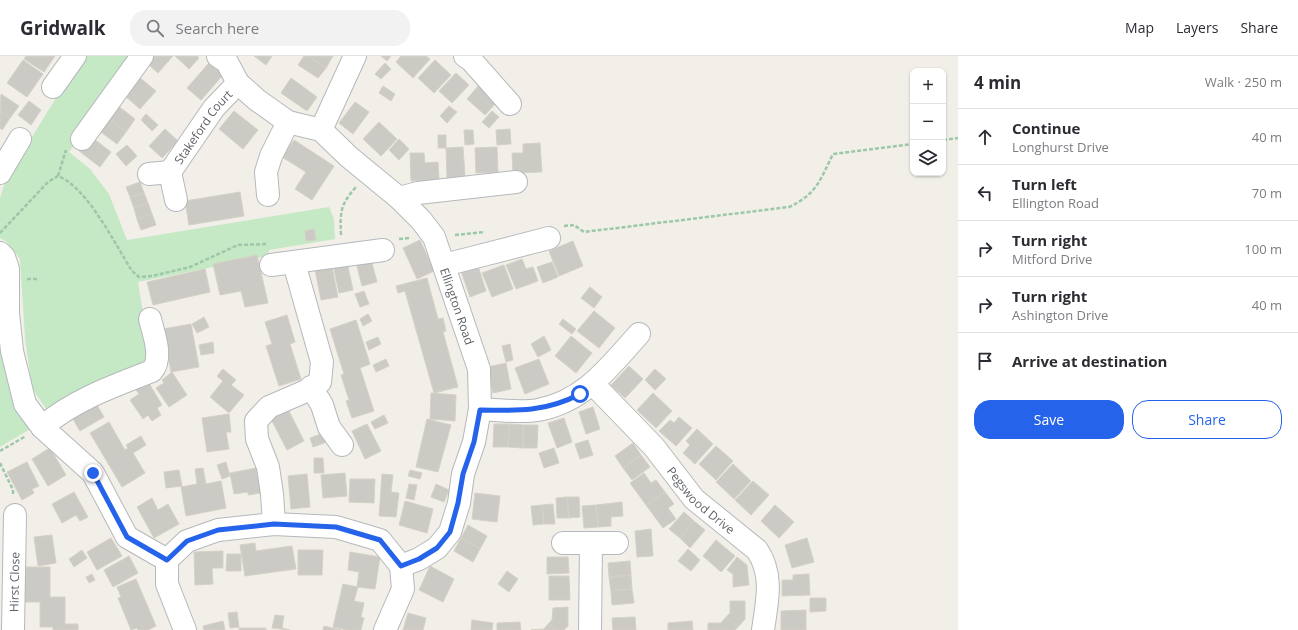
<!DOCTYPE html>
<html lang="en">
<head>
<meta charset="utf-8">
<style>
	:root { --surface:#fff; --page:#f2f2f3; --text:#2b2b33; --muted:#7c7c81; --line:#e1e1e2; --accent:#2563eb }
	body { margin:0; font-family:"Open Sans",sans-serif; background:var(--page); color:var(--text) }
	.controls { position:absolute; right:12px; top:12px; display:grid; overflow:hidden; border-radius:8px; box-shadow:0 1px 3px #0004 }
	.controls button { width:36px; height:36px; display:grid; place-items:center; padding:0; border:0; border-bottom:1px solid var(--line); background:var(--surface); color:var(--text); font:20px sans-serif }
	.stop { position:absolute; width:12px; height:12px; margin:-9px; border:3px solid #2563eb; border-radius:50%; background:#fff }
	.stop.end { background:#2563eb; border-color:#fff; box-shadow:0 1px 4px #0008 }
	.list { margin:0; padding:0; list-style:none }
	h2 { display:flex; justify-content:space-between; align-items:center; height:52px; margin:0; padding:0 16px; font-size:17px }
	h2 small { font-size:13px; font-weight:400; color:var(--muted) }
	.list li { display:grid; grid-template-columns:26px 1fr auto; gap:12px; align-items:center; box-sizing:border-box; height:56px; padding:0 16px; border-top:1px solid var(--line) }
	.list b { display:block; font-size:15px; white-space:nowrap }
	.list p { margin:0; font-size:13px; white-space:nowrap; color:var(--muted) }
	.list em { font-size:13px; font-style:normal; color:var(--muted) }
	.actions { display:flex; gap:8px; padding:12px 16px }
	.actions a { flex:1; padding:9px 0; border:1px solid var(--accent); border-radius:16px; text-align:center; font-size:14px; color:var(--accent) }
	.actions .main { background:var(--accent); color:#fff }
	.icon { flex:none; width:22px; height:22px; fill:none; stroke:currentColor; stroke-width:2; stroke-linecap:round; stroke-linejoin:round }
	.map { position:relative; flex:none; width:958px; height:574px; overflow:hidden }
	header { display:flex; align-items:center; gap:24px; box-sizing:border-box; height:56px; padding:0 20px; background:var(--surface); border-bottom:1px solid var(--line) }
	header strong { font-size:19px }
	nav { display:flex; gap:22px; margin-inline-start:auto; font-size:14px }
	.search { width:280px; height:36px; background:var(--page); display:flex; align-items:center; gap:10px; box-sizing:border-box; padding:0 14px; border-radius:16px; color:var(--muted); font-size:15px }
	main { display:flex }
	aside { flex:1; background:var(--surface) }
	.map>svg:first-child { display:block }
</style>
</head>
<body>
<header>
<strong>Gridwalk</strong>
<div class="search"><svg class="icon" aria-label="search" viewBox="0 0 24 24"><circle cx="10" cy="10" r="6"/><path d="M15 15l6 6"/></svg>Search here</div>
<nav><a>Map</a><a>Layers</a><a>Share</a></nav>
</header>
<main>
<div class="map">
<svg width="958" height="574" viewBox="0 0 958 574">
	<rect width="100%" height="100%" fill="#f1efe8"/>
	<path fill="#c5e8c5" d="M82,0H136L69,96L90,113L109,138L127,184L329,151L334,163L335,183L269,194L268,200L138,226L151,306L49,357L32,332L25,281L20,203L7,186L0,182V142L6,123Z
		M0,247L32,372L0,391Z"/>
	<path fill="#cccac5" stroke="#d6d1c6" d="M26,0H55L44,16L24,3Z
		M155,0H173L158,17L148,8Z
		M175,0H197L199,2L189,13Z
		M254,0H272L266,9Z
		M304,0H309L326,12L318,22L298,9Z
		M309,0H333L326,12Z
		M381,0H391L387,5Z
		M401,0H426L430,3L413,22L396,6Z
		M23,4L43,18L27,41L7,27Z
		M435,4L451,19L434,37L418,22Z
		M209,7L223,19L201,44L187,32Z
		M385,7L391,13L381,23L375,18Z
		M456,17L469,29L452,47L439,35Z
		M139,21L156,35L140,53L124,39Z
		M291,22L317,41L307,55L281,37Z
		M479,29L497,46L485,59L467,43Z
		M383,30L395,38L391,45L379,37Z
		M1,38L19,50L10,62L0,55Z
		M29,45L41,54L31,69L18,59Z
		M355,46L369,56L353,78L339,67Z
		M117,49L135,63L126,76L107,61Z
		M449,50L457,56L447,67L440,60Z
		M0,55L10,62L2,74L0,72Z
		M234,55L258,74L243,93L219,73Z
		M492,55L499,61L489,72L482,66Z
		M146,58L158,69L152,75L141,64Z
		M107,61L126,76L117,88L98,74Z
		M379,66L397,83L381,100L363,83Z
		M165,73L178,85L162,102L149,90Z
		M510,73L511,88L497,89L496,74Z
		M464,74H473L474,88L465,89Z
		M438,79H446V92H438Z
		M90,80L111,96L100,111L79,95Z
		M399,83L409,93L399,104L389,94Z
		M294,84L334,110L312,144L295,133L306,116L282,101Z
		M540,87L542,116L513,117L512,97H523V88Z
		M127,89L137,100L126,110L116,98Z
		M463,91L465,121L447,122L446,92Z
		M497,91L498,116L476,117L475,92Z
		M410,97H424L425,107L438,106L439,124L411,125Z
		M140,126L144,137L130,141L126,131Z
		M240,136L244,160L189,169L185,145Z
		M144,137L148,147L134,152L130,141Z
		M148,147L152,158L137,163L134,152Z
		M152,158L156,169L141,174L137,163Z
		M314,173L316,184L306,185L305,175Z
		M420,184L434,215L417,223L403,192Z
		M573,185L583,210L559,220L549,195Z
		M257,199L268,247L245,251L241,235L220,239L213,208Z
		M370,200L377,226L362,230L355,203Z
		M522,203L526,213L533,211L538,225L516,233L506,209Z
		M347,206L353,234L339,237L333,209Z
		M552,206L558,221L543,227L537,211Z
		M504,209L513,233L492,241L482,217Z
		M478,210L486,235L470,241L461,215Z
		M332,211L338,241L321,244L315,214Z
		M205,213L210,236L153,249L147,226Z
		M427,222L438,263L443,262L446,275L443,276L458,331L434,337L405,235L398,237L396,230Z
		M590,231L602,241L594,252L581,242Z
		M364,235L369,248L360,251L355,238Z
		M594,255L615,272L599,292L577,275Z
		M368,258L372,265L363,270L360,263Z
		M287,259L295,286L290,288L301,323L279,330L266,290L272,288L265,266Z
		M204,261L209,271L197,277L192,268Z
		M563,263L576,273L572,278L559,268Z
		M356,264L370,308L360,312L374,355L352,362L346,345L349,344L341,319L344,318L330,273Z
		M191,268L199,311L171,316L163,273Z
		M544,280L551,294L538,301L531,288Z
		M571,280L592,297L576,317L555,300Z
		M378,281L381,288L369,294L366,286Z
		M213,286L214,297L201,299L199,289Z
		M510,288L513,304L506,306L502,290Z
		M386,303L389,310L376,316L373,309Z
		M539,303L549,328L525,338L515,312Z
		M506,307L511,333L493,337L488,311Z
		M629,310L643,323L625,342L611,329Z
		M223,313L236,324L231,329L244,339L229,357L210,341L223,325L217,320Z
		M655,313L666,323L655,334L645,324Z
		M172,316L187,339L169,351L156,332L164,327L162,324Z
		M147,324L162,349L157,352L161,359L152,365L148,359L143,363L130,344L139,338L135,332Z
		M431,337L456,339L455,365L430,363Z
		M653,337L672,355L656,372L637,354Z
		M94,344L104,361L80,375L70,358Z
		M593,351L600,373L586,378L579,356Z
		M289,355L304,385L287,394L271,363Z
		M229,358L231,376H226L229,393L207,396L202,362Z
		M384,359L388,367L375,373L371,366Z
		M679,361L692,372L676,390L659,375L670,364L674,367Z
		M564,362L572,386L557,392L548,367Z
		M427,363L451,369L438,416L416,411Z
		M109,366L125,394L128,392L126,389L141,380L146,389L133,397L145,417L122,431L90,377Z
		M367,368L381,395L365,403L352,375Z
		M494,368H509L508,391H493Z
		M509,368L523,369V392L508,391Z
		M523,369H538L537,392H523Z
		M697,373L713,388L695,408L683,397L690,389L686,385Z
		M324,377L327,386L313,391L310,382Z
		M588,384L593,399L580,403L575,388Z
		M633,387L641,399L623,412L615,400Z
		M716,390L733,405L716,424L699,408Z
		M50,392L66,419L48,430L32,403Z
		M554,392L559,407L544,412L539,397Z
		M641,399L650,411L632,424L623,412Z
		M314,402H323L324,417H314Z
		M27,406L39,430L32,433L34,437L22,444L7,416Z
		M226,406L230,420L222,423L217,409Z
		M733,408L751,425L734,443L716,426Z
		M203,412L206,428L221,425L226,452L186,460L181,431L197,428L195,413Z
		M256,412L261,437L248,439V436L234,438L230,417Z
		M179,414L182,430L166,432L164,416Z
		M410,414L422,417L420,423L408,420Z
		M345,417L347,440L323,442L321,419Z
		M644,417L651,427L656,424L665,436L646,449L630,427Z
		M307,418L310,451L291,453L288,420Z
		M382,418L393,419L391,436L399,437L396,461L379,460Z
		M350,423H375L374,447L349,446Z
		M753,425L769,439L751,459L735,444Z
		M409,428L417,429L414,444L406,442Z
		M436,428L449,434L444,446L431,441Z
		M74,436L88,461L80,465L76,459L62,467L52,448Z
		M665,436L674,448L668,452L676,463L663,472L646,449Z
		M475,437L500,440L497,466L472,463Z
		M567,441L569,462H557L556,442Z
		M567,441H579L580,461L569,462Z
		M152,442L158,454L168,448L179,468L154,482L137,451Z
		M405,445L433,453L427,477L399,469Z
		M622,446L623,460L611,461V470L598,471L596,449Z
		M553,448L555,468H544L542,449Z
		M542,449L544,468L533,469L531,450Z
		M596,449L598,471L584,472L582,450Z
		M775,449L794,466L779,482L761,465Z
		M684,456L694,465L680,482L669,473Z
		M694,465L705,474L690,492L680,482Z
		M468,469L487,480L480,493L461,482Z
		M651,473L653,500L637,501L635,475Z
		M52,479L56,507L38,510L34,481Z
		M111,482L122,500L97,514L87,496Z
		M461,482L480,493L473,506L454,495Z
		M807,482L814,506L792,512L785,489Z
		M716,484L735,500L721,516L703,500Z
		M255,487L256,495L292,490L296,513L245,520L240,489Z
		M688,493L700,504L691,515L678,505Z
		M82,494L87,502L74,511L69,503Z
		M298,494H323L322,519H298Z
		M223,495V512H212L213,528L195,529L194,496Z
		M350,496L380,501L375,533L357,531L359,516L348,514Z
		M227,498H241V515H226Z
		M129,500L138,517L113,531L104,514Z
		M547,501H568L569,517L547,518Z
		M737,501L747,509L749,529L733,531V518L727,514Z
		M630,505L631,519L609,521L608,507Z
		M430,510L454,523L443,546L419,534Z
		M25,511H50V541H65V568H78V574H53V571H40V546H25Z
		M507,515L518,523L509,536L498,528Z
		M92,518L95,524L89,527L86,521Z
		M809,518L810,539L782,540V524H793V519Z
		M631,519L632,533L611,535L609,521Z
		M549,520H569L570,544H549Z
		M136,523L156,570L148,574H138L137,572L131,574L118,542L121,541L117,531Z
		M343,528L358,531L354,545L364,547L361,561L364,562L361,574H347L333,571Z
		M632,533L634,547L612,549L611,535Z
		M810,542H826V555L810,556Z
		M730,545H745V563L738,571L726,561L730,557Z
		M568,551V570L564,574H556L549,567L552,564L553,552Z
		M806,554V574H781V555Z
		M237,556L239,571L230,572L228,557Z
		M408,557L426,562L423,574H403Z
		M275,559L284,560L282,572L290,574L272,572Z
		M635,561L636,574H613L612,562Z
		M726,561L738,571L735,574H708V567H721Z
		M472,564L493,567L492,574H471Z
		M223,565L225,574H204L203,570Z
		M692,565L693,574H668V567Z
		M520,566L521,574H497V567Z
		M549,567L556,574H531L544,573Z
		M324,570L341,574H323Z
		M239,572H266V574H239Z"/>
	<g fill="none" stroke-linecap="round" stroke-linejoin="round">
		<g stroke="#b5b8bc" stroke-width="24">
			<g id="minor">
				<path id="s1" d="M218,0L227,6L238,27L257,44L288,66L321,74L349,101L399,142L421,164L434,181L479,313L480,353L474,386L463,418L459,447L450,476L437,492L419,503L401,510"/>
				<path d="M465,0L471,4L510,48"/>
				<path d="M53,31L75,0"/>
				<path d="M321,74L355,0"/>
				<path d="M82,83L142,0"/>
				<path id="s2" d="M170,116L214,52L238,27"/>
				<path d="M0,117L20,83"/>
				<path d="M149,118L170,116L176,144"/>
				<path d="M268,139L266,116L271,100L288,66"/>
				<path d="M399,142L418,137L516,126"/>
				<path d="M0,197L4,201L8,213V257L12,295L25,348L42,371L93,417L127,481L167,504"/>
				<path d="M271,209L383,194"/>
				<path d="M444,209L549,182"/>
				<path id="s3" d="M593,328L654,391L694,443L757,494C774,519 767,546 763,574"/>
				<path d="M311,331L322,349L329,371L342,389"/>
				<path d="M480,353C499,354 520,357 538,354C585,345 609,311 639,278"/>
				<path d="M42,371C74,344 113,330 152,315C163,302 154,279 150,263"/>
				<path d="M274,468L272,438L268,411L257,383L256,365L269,351L306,335L320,326L322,306L294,207"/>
				<path d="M563,487H617"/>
				<path d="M167,504L187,485L218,474L274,468L336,471L380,484L401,510"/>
				<path d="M167,504V528L185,574"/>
				<path id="s4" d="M13,574L15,459"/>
				<path d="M385,574L403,533L401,510"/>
				<path d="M590,574L591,487"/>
			</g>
		</g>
		<path stroke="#9cc7a9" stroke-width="2.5" stroke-dasharray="4 2" stroke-linecap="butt" d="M943,84L958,82
			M58,120L66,94
			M564,170L574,169L584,176L789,151C817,138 820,124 833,98L913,88
			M0,177L48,126L58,120C87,131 115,188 132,215L139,221L152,220L190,211L238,189L268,188
			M341,179C340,156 340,149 356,131
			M455,179L485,176
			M399,183L410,182
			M27,223H39
			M0,395L26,380
			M0,407L13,434V440"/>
		<use href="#minor" stroke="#fff" stroke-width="22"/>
	</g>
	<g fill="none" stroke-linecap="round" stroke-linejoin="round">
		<path stroke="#2563eb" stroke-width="5" d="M93,417L127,481L167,504L187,485L218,474L274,468L336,471L380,484L401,510L419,503L437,492L450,476L458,447L463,418L474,386L480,354C517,355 546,356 580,338"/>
	</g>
	<g text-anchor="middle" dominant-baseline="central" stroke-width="4" stroke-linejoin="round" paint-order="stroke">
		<g font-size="12" fill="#5f6368" stroke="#fff">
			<text stroke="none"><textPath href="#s2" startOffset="56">Stakeford Court</textPath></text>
			<text stroke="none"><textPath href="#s1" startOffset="361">Ellington Road</textPath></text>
			<text stroke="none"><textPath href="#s3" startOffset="159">Pegswood Drive</textPath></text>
			<text stroke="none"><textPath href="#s4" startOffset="48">Hirst Close</textPath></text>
		</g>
	</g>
</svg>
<div class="controls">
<button>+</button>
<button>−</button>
<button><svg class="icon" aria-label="layers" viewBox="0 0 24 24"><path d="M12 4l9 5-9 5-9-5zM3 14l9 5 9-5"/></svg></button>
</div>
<div class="stop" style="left:580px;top:338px"></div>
<div class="stop end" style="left:93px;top:417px"></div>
</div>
<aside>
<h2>4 min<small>Walk · 250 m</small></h2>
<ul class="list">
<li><svg class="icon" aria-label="ahead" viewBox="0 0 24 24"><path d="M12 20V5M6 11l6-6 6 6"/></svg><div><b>Continue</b><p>Longhurst Drive</p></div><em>40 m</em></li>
<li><svg class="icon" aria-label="left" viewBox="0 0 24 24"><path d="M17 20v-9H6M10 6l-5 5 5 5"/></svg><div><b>Turn left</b><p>Ellington Road</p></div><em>70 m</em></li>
<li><svg class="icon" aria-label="right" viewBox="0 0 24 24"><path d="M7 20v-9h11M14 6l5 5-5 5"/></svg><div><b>Turn right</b><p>Mitford Drive</p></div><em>100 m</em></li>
<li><svg class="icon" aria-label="right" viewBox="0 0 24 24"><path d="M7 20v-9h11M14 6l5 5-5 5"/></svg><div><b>Turn right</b><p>Ashington Drive</p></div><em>40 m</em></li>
<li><svg class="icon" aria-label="arrive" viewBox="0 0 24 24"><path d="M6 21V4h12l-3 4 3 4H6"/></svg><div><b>Arrive at destination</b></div></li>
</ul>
<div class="actions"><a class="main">Save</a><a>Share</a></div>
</aside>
</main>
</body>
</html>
